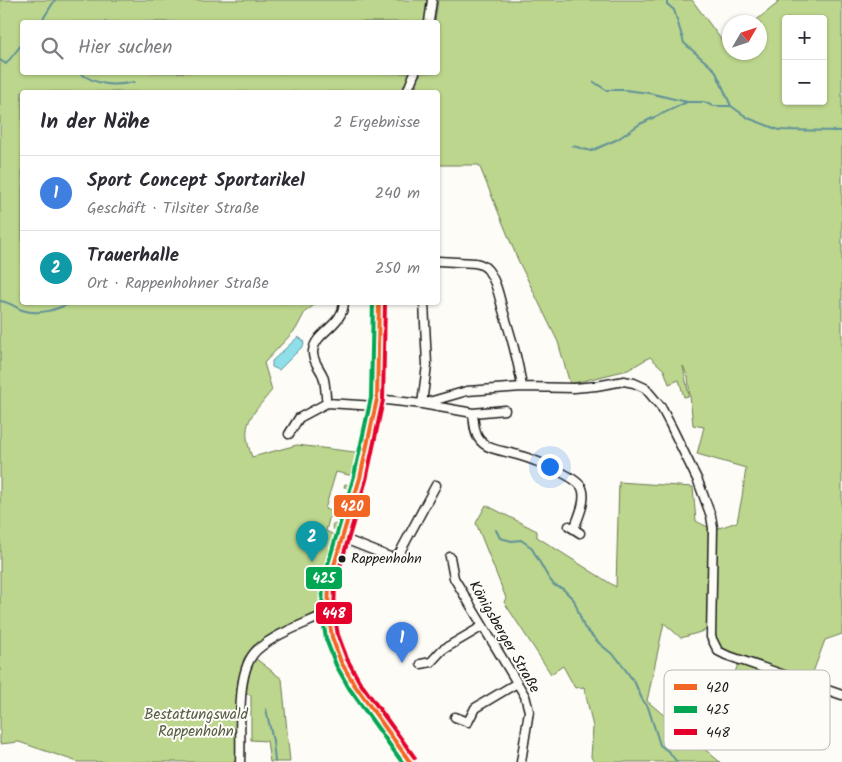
<!DOCTYPE html>
<html lang="de">
<head>
<meta charset="utf-8">
<style>
	:root { --surface:#fff; --page:#f7f7f7; --text:#2b2b33; --muted:#7c7c81; --line:#e1e1e2; --accent:#c8321e }
	body { margin:0; font-family:Kalam,sans-serif; background:var(--page); color:var(--text) }
	.controls { position:absolute; right:15px; top:15px; display:grid; overflow:hidden; border-radius:5px; box-shadow:0 1px 4px #0004 }
	.controls button { width:45px; height:45px; display:grid; place-items:center; padding:0; border:0; border-bottom:1px solid var(--line); background:var(--surface); color:var(--text); font:25px sans-serif }
	.compass { position:absolute; left:722px; top:15px; width:45px; height:45px; border-radius:50%; background:var(--surface); box-shadow:0 1px 4px #0004; rotate:51deg }
	.you { position:absolute; left:549px; top:466px; width:18px; height:18px; margin:-12px; border:4px solid #fff; border-radius:50%; background:#1a73e8; box-shadow:0 0 0 8px #1a73e833 }
	.badge { display:grid; place-items:center; width:32px; height:32px; border-radius:50%; background:var(--accent); color:#fff; font-size:16px; font-weight:700 }
	.pin { position:absolute; translate:-50% -41px; filter:drop-shadow(0 1px 2px #0008) }
	.pin::after { content:''; position:absolute; top:26px; width:18px; height:15px; background:inherit; clip-path:polygon(0 0,100% 0,50% 100%) }
	.list { margin:0; padding:0; list-style:none }
	h2 { display:flex; justify-content:space-between; align-items:center; height:65px; margin:0; padding:0 20px; font-size:21px }
	h2 small { font-size:16px; font-weight:400; color:var(--muted) }
	.list li { display:grid; grid-template-columns:32px 1fr auto; gap:15px; align-items:center; box-sizing:border-box; height:75px; padding:0 20px; border-top:1px solid var(--line) }
	.list b { display:block; font-size:19px; white-space:nowrap }
	.list p { margin:0; font-size:16px; white-space:nowrap; color:var(--muted) }
	.list em { font-size:16px; font-style:normal; color:var(--muted) }
	.icon { flex:none; width:28px; height:28px; fill:none; stroke:currentColor; stroke-width:2; stroke-linecap:round; stroke-linejoin:round }
	.map { position:relative; flex:none; width:842px; height:762px; overflow:hidden }
	.search { position:absolute; background:var(--surface); box-shadow:0 1px 4px #0004; left:20px; top:20px; width:420px; height:55px; display:flex; align-items:center; gap:12px; box-sizing:border-box; padding:0 18px; border-radius:5px; color:var(--muted); font-size:19px }
	.panel { position:absolute; background:var(--surface); box-shadow:0 1px 4px #0004; left:20px; top:90px; width:420px; height:215px; border-radius:5px }
	.map>svg:first-child { display:block }
</style>
</head>
<body>
<div class="map">
<svg width="842" height="762" viewBox="0 0 842 762">
	<rect width="100%" height="100%" fill="#fdfcf7"/>
	<filter id="ink" filterUnits="userSpaceOnUse"><feTurbulence type="fractalNoise" baseFrequency=".02" numOctaves="2"/><feDisplacementMap in="SourceGraphic" scale="10" xChannelSelector="R" yChannelSelector="G"/><feConvolveMatrix kernelMatrix="1 2 1 2 8 2 1 2 1" color-interpolation-filters="sRGB"/></filter>
	<g filter="url(#ink)">
		<path fill="#bcd68d" stroke="#6c7954" fill-rule="evenodd" d="M0,0H428L425,22H22V72L411,73L404,92H22V302L317,303L305,312L296,329L264,363L272,390C252,416 239,422 252,457L297,445L363,453C358,470 349,522 338,531L334,530L332,526L333,524L339,525L341,517L336,515V513H342L345,502L340,501L341,498L346,499L350,488L344,487L345,484L350,485L353,476L336,472L325,509L331,511L326,531L334,535L336,540L324,583L321,610L317,614L253,646L244,658L238,681L236,762H78L19,742L0,744Z
			M438,0H692L726,46L729,43L730,52H760V22H754L778,3L776,0H842V634L825,640L809,683L823,689L810,716L729,686L740,660L718,651L710,629L681,638L664,623L647,701L720,762H594L591,757L593,727L584,687L575,688L563,666L551,674L504,602L506,598L476,523L486,505L537,531V537L616,587L619,482L693,487L696,521C716,532 715,529 737,522L742,497L746,468L697,454L704,427L693,425L688,377L683,366L689,396L684,397L679,380L669,384L664,370L650,357L628,370L570,384L558,342L518,260L479,165H438V92H414L421,73L438,72V22H435ZM786,19H823V101H786Z
			M255,658L282,679L290,762H270L267,741L251,740V696L246,692L250,671Z"/>
		<path fill="#8fdfeb" stroke="#619198" d="M298,337L303,340L304,345L279,370L272,367V361Z"/>
		<g fill="none" stroke-linecap="round" stroke-linejoin="round">
			<path stroke="#619198" stroke-width="2" d="M667,0V4L674,10L684,43L715,70L731,106L748,118L779,130L842,131
				M41,22L55,0
				M0,60L6,64L22,44
				M78,72C97,85 112,87 134,82
				M594,82L606,90H625L649,93L687,102
				M573,146L591,151L618,139L640,124L687,102H704L713,106H731
				M0,301C10,302 14,307 22,310C40,316 57,309 74,302
				M496,530L500,538L512,541L521,540L531,547L548,577L554,585L563,589L574,600L584,627L600,644L617,658L635,683L642,699L648,707L660,745L669,752L677,762
				M266,709L273,741L275,762"/>
			<g stroke="#1c1c1c" stroke-width="11">
				<path id="minor" d="M429,22L432,0
					M407,92L415,72
					M438,261L475,263C481,264 485,266 488,270C496,281 499,295 502,307C510,333 518,359 522,387
					M379,302L377,399L360,478L329,582L328,613L332,637L341,662L354,684L410,762
					M424,302L427,365L422,404L473,413L505,410
					M377,399L422,404L467,391L522,387L574,388L596,386L624,381L634,383L645,388L661,407L671,426L698,481L711,516L713,528L711,637L718,651L726,655L842,695
					M327,403C325,395 326,384 323,376C320,368 312,361 313,351C315,332 343,326 344,302
					M473,413C474,421 474,433 479,439C486,449 499,450 510,453C525,456 576,475 582,488C587,500 578,518 574,529
					M289,434L299,418L327,403L376,406
					M569,526L580,533
					M342,538L390,557H395L399,554L436,485
					M450,557L454,578L525,696L529,711L521,762
					M421,664L431,662L442,650L483,626
					M455,717L468,722L475,708L517,683
					M240,762C242,732 234,671 257,650C276,633 305,624 328,613"/>
			</g>
			<use href="#minor" stroke="#fdfcf7" stroke-width="8"/>
			<g stroke="#fdfcf7" stroke-width="8">
				<path id="bus-1" d="M379,302L377,399L360,478L329,582L328,613L332,637L341,662L354,684L410,762"/>
			</g>
			<g stroke="#fdfcf7" stroke-width="8">
				<path id="bus-2" d="M373,302L371,398L354,476L323,581L322,613L326,639L336,665L349,688L402,762"/>
			</g>
			<g stroke="#fdfcf7" stroke-width="8">
				<path id="bus-3" d="M385,302L383,400L366,480L335,583L334,613L338,635L347,659L359,681L415,758"/>
			</g>
			<use href="#bus-1" stroke="#f26522" stroke-width="4"/>
			<use href="#bus-2" stroke="#00a651" stroke-width="4"/>
			<use href="#bus-3" stroke="#e4002b" stroke-width="4"/>
		</g>
	</g>
	<circle fill="#1c1c1c" stroke="#fdfcf7" stroke-width="2" cx="342" cy="559" r="4.5"/>
	<g text-anchor="middle" dominant-baseline="central" stroke-width="4" stroke-linejoin="round" paint-order="stroke">
		<g font-size="14" fill="#1c1c1c" stroke="#fdfcf7" text-anchor="start">
			<text x="351" y="559">Rappenhohn</text>
		</g>
		<g font-size="15" fill="#1c1c1c" stroke="#fdfcf7">
			<text transform="translate(504 637) rotate(60)">Königsberger Straße</text>
		</g>
		<g font-size="15" fill="#545d44" stroke="#fdfcf7">
			<text x="196" y="715">Bestattungswald<tspan x="196" dy="17">Rappenhohn</tspan></text>
		</g>
	</g>
	<rect x="664" y="670" width="166" height="80" rx="8" fill="#fdfcf7" stroke="#bab9b5" stroke-width="1"/>
	<rect x="674" y="684" width="23" height="6" fill="#f26522"/>
	<rect x="674" y="706" width="23" height="7" fill="#00a651"/>
	<rect x="674" y="729" width="23" height="6" fill="#e4002b"/>
	<g font-size="14" fill="#1c1c1c">
		<text x="706" y="692">420</text>
		<text x="706" y="714">425</text>
		<text x="706" y="737">448</text>
	</g>
	<g stroke="#fdfcf7" stroke-width="2">
		<rect x="333" y="494" width="38" height="24" rx="5" fill="#f26522"/>
		<rect x="305" y="566" width="38" height="24" rx="5" fill="#00a651"/>
		<rect x="315" y="601" width="38" height="24" rx="5" fill="#e4002b"/>
	</g>
	<g font-size="14" text-anchor="middle" font-weight="bold" fill="#fff">
		<text x="352" y="511">420</text>
		<text x="324" y="583">425</text>
		<text x="334" y="618">448</text>
	</g>
</svg>
<div class="controls">
<button>+</button>
<button>−</button>
</div>
<svg class="compass" viewBox="-18 -18 36 36"><path d="M0-13l5 13h-10z" fill="#e53935"/><path d="M0 13l5-13h-10z" fill="#7c7c81"/></svg>
<div class="you"></div>
<div class="pin badge" style="left:402px;top:663px;background:#3f7fe0">1</div>
<div class="pin badge" style="left:312px;top:562px;background:#0f9aa8">2</div>
<div class="search"><svg class="icon" aria-label="search" viewBox="0 0 24 24"><circle cx="10" cy="10" r="6"/><path d="M15 15l6 6"/></svg>Hier suchen</div>
<section class="panel">
<h2>In der Nähe<small>2 Ergebnisse</small></h2>
<ul class="list">
<li><span class="badge" style="background:#3f7fe0">1</span><div><b>Sport Concept Sportarikel</b><p>Geschäft · Tilsiter Straße</p></div><em>240 m</em></li>
<li><span class="badge" style="background:#0f9aa8">2</span><div><b>Trauerhalle</b><p>Ort · Rappenhohner Straße</p></div><em>250 m</em></li>
</ul>
</section>
</div>
</body>
</html>
